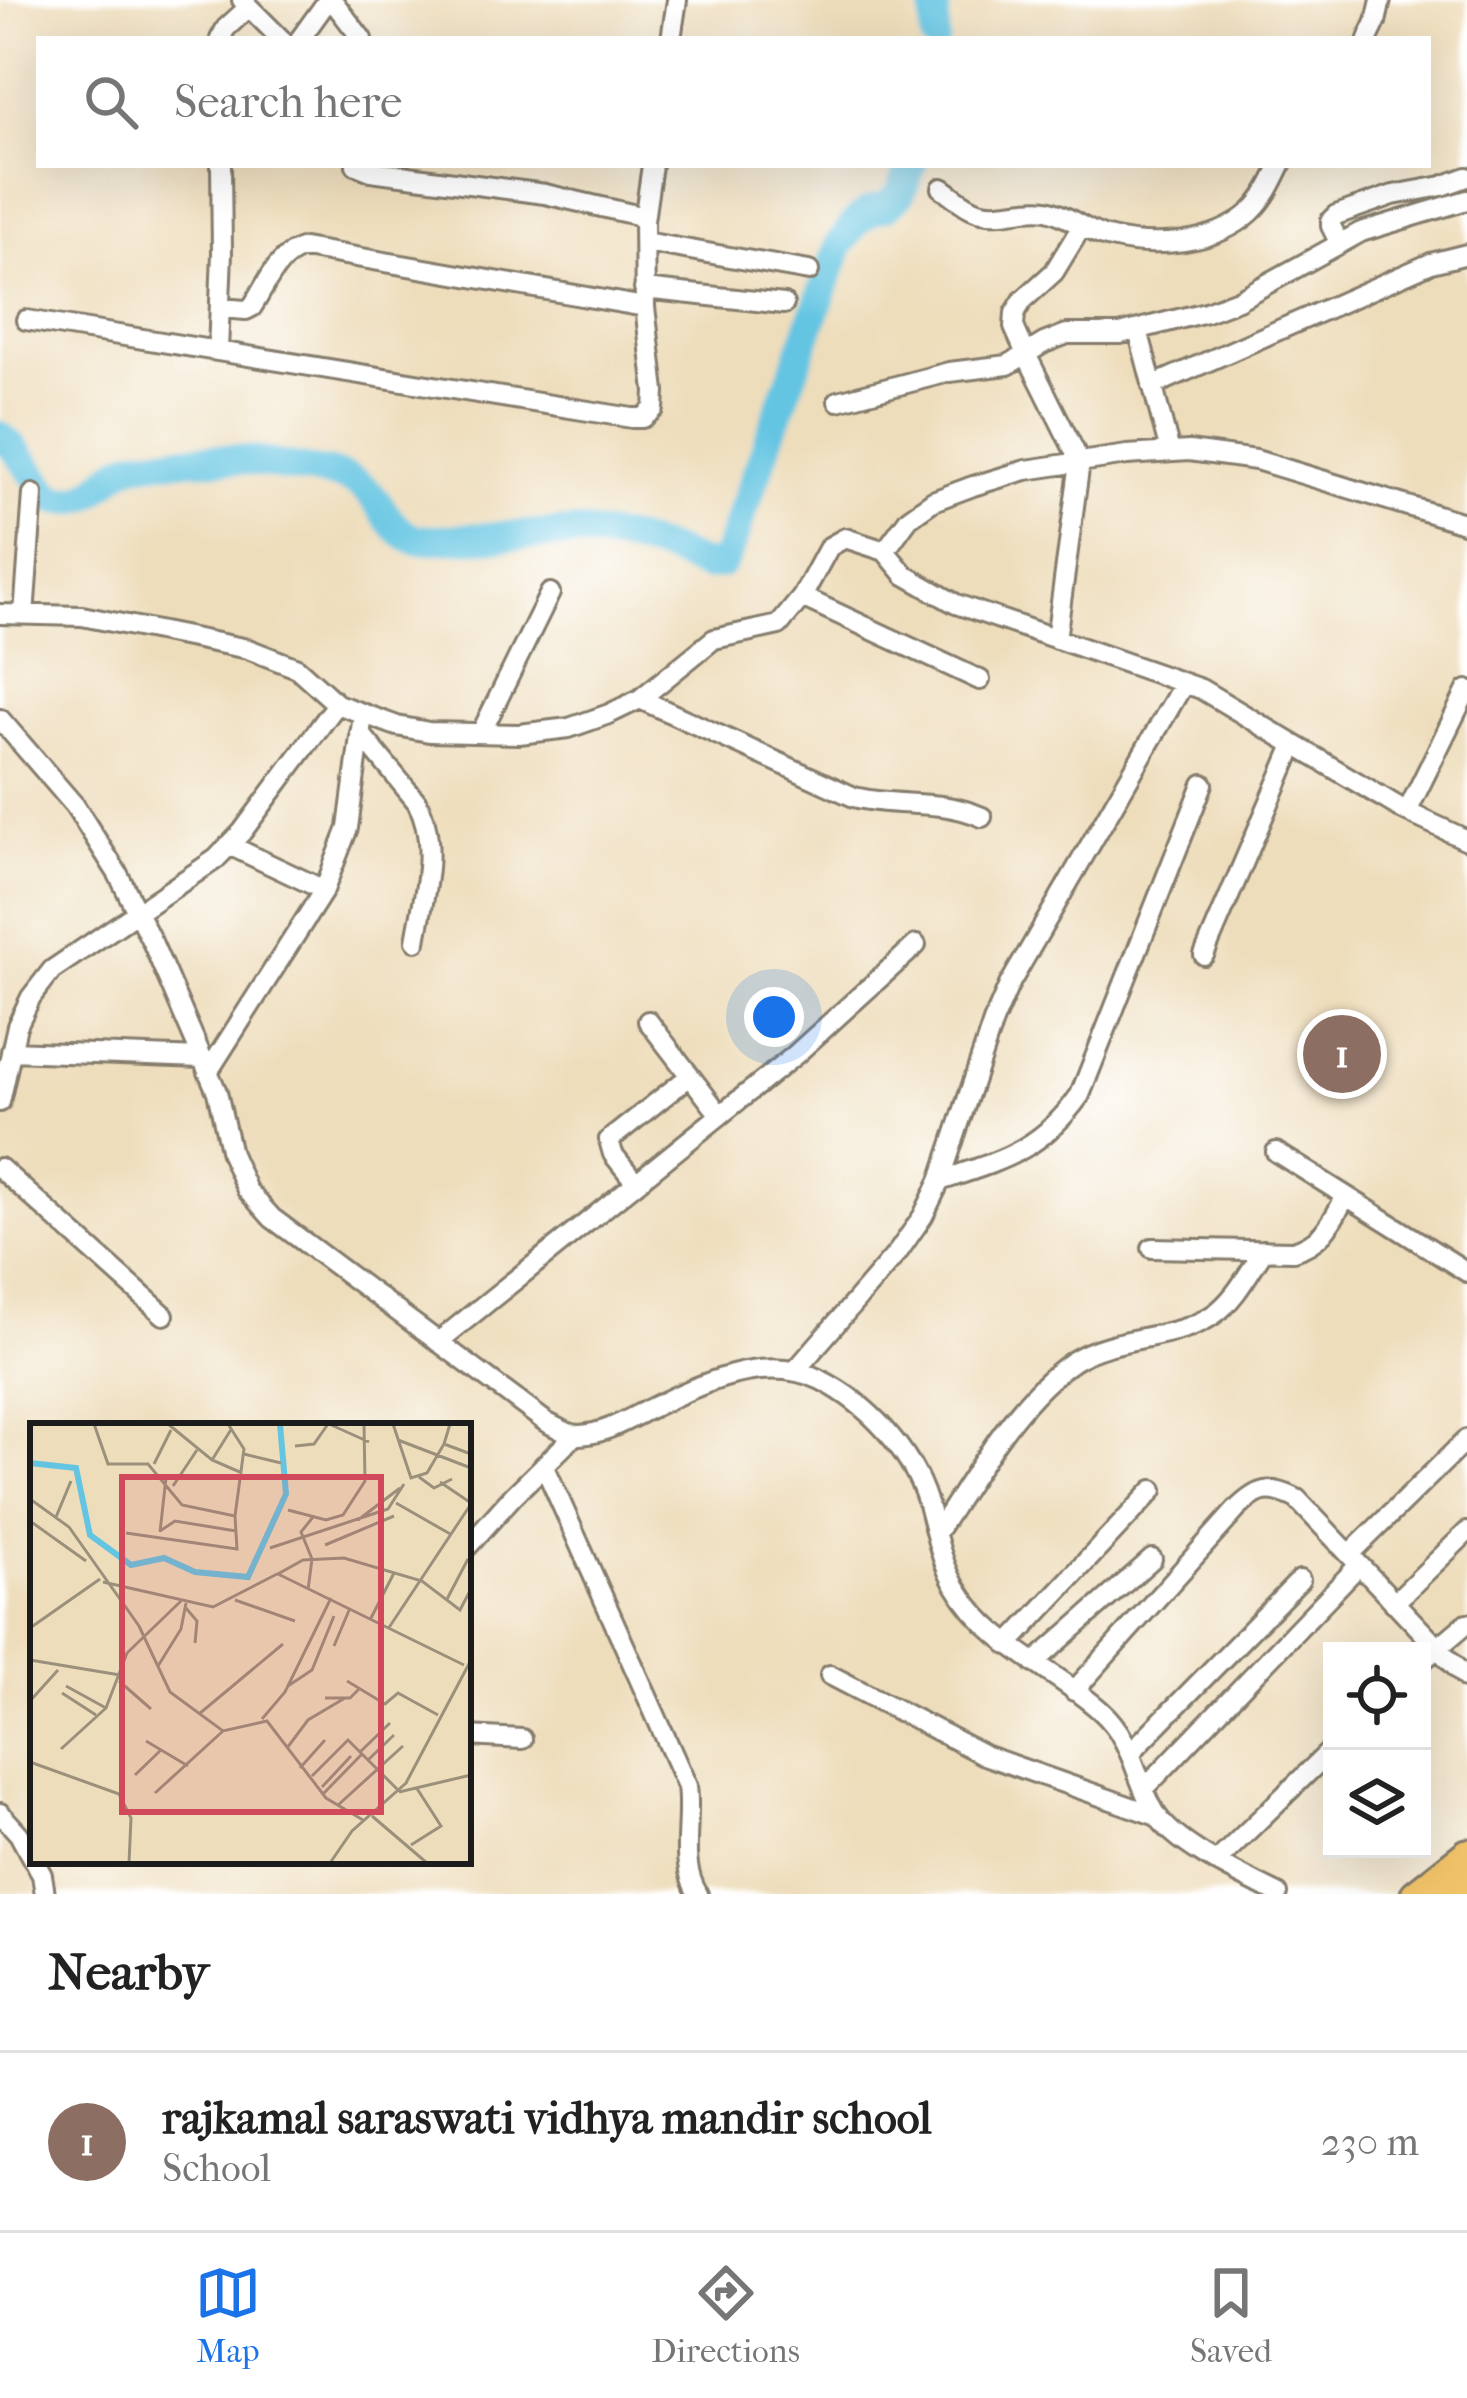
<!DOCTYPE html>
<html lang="en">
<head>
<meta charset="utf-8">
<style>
	:root { --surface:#fff; --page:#f6f6f6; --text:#222; --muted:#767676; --line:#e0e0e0; --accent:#1a73e8 }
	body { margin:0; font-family:"IM FELL French Canon",serif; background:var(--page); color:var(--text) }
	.controls { position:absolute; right:36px; bottom:36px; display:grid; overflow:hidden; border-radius:0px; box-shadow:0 12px 48px #0002 }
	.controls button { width:108px; height:108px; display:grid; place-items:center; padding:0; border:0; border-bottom:3px solid var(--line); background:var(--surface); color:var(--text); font:60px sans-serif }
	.you { position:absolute; left:774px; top:1017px; width:42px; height:42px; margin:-30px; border:9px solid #fff; border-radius:50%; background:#1a73e8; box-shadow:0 0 0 18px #1a73e833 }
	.badge { display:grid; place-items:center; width:78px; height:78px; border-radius:50%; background:var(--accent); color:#fff; font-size:39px; font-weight:700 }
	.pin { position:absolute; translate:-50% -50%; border:6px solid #fff; box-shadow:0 3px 12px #0006 }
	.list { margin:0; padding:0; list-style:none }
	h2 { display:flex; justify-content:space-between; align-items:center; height:156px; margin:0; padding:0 48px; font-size:51px }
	h2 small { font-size:39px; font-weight:400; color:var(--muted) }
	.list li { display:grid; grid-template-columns:78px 1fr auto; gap:36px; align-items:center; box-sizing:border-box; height:180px; padding:0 48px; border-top:3px solid var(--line) }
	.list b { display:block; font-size:45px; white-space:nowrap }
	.list p { margin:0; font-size:39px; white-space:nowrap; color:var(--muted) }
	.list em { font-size:39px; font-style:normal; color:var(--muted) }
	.icon { flex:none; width:66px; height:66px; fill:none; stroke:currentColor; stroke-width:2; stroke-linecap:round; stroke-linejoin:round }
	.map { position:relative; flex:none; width:1467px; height:1894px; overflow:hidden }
	.search { position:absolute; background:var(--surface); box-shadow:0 12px 48px #0002; left:36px; right:36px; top:36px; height:132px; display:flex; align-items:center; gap:30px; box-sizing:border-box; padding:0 42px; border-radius:0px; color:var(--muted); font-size:45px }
	.sheet { height:336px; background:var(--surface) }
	nav { display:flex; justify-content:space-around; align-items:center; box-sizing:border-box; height:168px; border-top:3px solid var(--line); background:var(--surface); font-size:33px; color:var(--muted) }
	nav a { display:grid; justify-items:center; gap:6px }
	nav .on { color:var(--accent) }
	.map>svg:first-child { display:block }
</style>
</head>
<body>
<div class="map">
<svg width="1467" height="1894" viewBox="0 0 1467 1894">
	<rect width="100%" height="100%" fill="#fff"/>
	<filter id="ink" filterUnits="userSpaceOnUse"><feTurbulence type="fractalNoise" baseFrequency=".00833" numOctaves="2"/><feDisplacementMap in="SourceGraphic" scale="24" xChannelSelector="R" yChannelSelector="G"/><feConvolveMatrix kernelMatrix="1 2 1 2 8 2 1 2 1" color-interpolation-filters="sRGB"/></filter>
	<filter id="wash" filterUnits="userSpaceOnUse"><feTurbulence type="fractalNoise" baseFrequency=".004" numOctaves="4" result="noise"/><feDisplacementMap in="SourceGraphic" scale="48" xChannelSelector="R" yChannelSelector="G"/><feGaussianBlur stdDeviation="2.7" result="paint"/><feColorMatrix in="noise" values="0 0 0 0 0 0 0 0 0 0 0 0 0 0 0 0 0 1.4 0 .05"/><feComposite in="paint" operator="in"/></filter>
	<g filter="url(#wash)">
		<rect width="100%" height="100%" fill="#edb"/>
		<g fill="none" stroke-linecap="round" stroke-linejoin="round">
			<path stroke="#64c5e2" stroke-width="30" d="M935,0V39
				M0,436L14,448L52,498C105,510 101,463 149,461C180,459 212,457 242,460C263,461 284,467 305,470C323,473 343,474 358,484C384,500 385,529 417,540L574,533L624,539L666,550L705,566L721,564L727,555L839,246L856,222L871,210L887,206L900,194L912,165"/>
		</g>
	</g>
	<g filter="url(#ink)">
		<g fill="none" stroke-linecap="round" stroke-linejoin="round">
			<g stroke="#857c6c" stroke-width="24">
				<path id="minor" d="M242,0L281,39
					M332,0L362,39
					M220,39L226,28L249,7
					M300,39L328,0
					M671,39L677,0
					M1368,39L1376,22L1381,0
					M942,188C954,196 967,209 982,212C1003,217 1025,206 1047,210C1069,215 1086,232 1107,237C1152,249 1215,245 1251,212C1265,199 1273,182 1281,165
					M644,221L652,165
					M645,242L809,271
					M1339,242L1331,226V220L1336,215L1393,195L1442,186L1467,177
					M644,289L784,304
					M220,308L246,310L252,307C267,284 277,255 304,248L645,307
					M26,320L632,418H643L654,409L655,391L645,307L644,221L636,215L545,194L371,171L356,165
					M1138,330L1170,452
					M218,351L222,253L221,165
					M1152,386L1431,263L1467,254
					M838,401L949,372L1008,365L1044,343L1067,334H1120L1206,312L1238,300L1361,232L1467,200
					M1467,524L1256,460L1189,451L1127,455L1026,470L973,486L933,501L909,518L885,551L905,575L956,604L1201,689L1407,812L1467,840
					M802,597L980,680
					M0,614L82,616L248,649L297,668L337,704L397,726L429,732L519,734L569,728L609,714L640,699L714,639L779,625L802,597L829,547L845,538L885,551
					M24,615L33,494
					M1056,639L1080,462L1026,354L1014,327L1015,313L1023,300L1054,272L1082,226
					M640,699L854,797C897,808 941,798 982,817
					M0,719L75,806L118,874L153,944L217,1092L231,1154L247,1190L272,1218L546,1422C556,1427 568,1435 579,1435C604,1434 625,1421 647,1410C698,1385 764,1352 821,1380C868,1404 911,1450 927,1501C935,1529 941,1563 956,1587C990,1645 1053,1668 1101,1711C1133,1739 1135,1780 1156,1814C1176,1846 1244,1877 1278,1894
					M360,733L417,802C440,845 423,897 416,941
					M481,733L550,593
					M1407,812L1467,690
					M229,845L324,890
					M1204,955L1294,745
					M648,1021L720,1115
					M11,1051L202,1058
					M208,1072L324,890L348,828L363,714
					M0,1102L17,1026L31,997L52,970L216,859L242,832L337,704
					M1276,1152L1467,1272
					M0,1168L164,1315
					M940,1181C1002,1160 1040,1151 1080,1095L1203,784
					M636,1183L613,1154L609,1140L690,1076
					M1152,1248L1293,1251C1323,1243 1332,1221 1346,1196
					M438,1342L795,1055L916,945
					M795,1371L898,1252L923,1216L940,1181L993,1022L1009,985L1184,683
					M544,1465L687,1786C692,1824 678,1862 698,1894
					M936,1533C975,1476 1015,1400 1073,1361C1116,1334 1175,1341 1213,1315C1235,1300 1249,1272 1264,1250
					M468,1546L513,1496L574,1436
					M1350,1554L1467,1439
					M1394,1603L1467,1532
					M1008,1645L1153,1490
					M1422,1661L1467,1623
					M1034,1663L1152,1559
					M830,1675L984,1755L1157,1816
					M1074,1691L1236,1510C1258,1488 1269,1485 1297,1499L1467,1679
					M468,1736L522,1739
					M1131,1752L1300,1580
					M1145,1788L1359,1565
					M0,1813L19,1834L33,1860
					M34,1861L42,1875L45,1894
					M1216,1862L1332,1749"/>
			</g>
			<g stroke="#857c6c" stroke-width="33">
				<path id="highway" d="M1415,1894L1467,1853
					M1449,1894L1467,1879"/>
			</g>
			<use href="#minor" stroke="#fff" stroke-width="18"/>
			<use href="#highway" stroke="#f1c369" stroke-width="27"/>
		</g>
	</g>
	<g transform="translate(30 1423)">
		<rect width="441" height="441" fill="#edb"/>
		<path fill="none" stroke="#64c5e2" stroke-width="6" d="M0,40L46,45L60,112L101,142L134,135L165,149L218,154L256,71L250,1"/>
		<path fill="none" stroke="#9a907b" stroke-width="3" d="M64,1L78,41H118L152,82L205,93L207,126L96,110M138,1L182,37L212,50M198,1L214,26L205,93M299,1L339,19M363,1L381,55L397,50L414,21M420,1L414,21L441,31M368,17L441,45M265,23L284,21L298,1M214,31L251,40M182,37L202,5M124,41L141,7M389,54L404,65L422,56M410,59L441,80M143,63L167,27M0,76L39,104L109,203L140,269L193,308L237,298L296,375L333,397M366,80L422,112M258,87L296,97L313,92L335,58L334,1M26,94L41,58M328,97L370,65M0,98L56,138M130,108L145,98L206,108M130,109L136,55M295,122L364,93M240,125L358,86L374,61M73,159L183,184L247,151M278,167L282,136L271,109L283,94M205,177L265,198M416,178L438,136M155,184L167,198L165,220M340,197L364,150M0,205L70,156M358,206L441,81M304,223L320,185M0,237L90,252M434,242L248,151L273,137L314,135L392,158L430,187L441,166M128,243L151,206L156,180M89,258L121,286M317,258L355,281L368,270L408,292M36,263L76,285M258,263L282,247L304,193M32,270L66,292M295,275H320L330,265M0,278L28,247M169,291L253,221M232,296L255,269L301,175M116,318L158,343M257,325L278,297L315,275M31,326L76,285L97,230L151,178M330,329L360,300M338,337L364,312M0,339L89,371L101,395L99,440M270,345L295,317M105,352L131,327M282,353L318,317L368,367M292,364L321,333M369,369L441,352M125,370L193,308M294,370L332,331M307,383L373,323M342,393L397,440M381,422L411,403L386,364M300,440L322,408L376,360L441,237"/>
		<path fill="#d1495b" fill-opacity="0.15" stroke="#d1495b" stroke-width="6" d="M92,54H351V389H92Z"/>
		<rect width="441" height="441" fill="none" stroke="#1c1c1c" stroke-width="6"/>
	</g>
</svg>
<div class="controls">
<button><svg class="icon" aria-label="locate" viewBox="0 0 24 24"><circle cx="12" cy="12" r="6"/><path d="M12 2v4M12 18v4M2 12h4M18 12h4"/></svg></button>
<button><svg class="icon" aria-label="layers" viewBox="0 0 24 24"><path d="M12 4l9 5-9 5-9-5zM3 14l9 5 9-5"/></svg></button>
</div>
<div class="you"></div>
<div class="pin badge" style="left:1342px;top:1054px;background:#8d6e63">1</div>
<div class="search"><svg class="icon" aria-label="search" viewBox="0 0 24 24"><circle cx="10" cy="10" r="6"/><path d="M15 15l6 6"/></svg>Search here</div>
</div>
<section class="sheet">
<h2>Nearby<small></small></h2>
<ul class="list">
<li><span class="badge" style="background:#8d6e63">1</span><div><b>rajkamal saraswati vidhya mandir school</b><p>School</p></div><em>230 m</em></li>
</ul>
</section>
<nav>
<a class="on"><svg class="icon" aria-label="map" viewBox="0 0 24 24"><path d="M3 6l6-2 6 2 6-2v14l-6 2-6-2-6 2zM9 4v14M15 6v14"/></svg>Map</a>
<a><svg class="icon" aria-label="directions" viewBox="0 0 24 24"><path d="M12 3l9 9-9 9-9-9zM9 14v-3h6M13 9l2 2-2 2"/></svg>Directions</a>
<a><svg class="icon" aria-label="saved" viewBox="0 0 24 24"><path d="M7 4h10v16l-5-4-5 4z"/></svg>Saved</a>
</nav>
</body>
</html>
